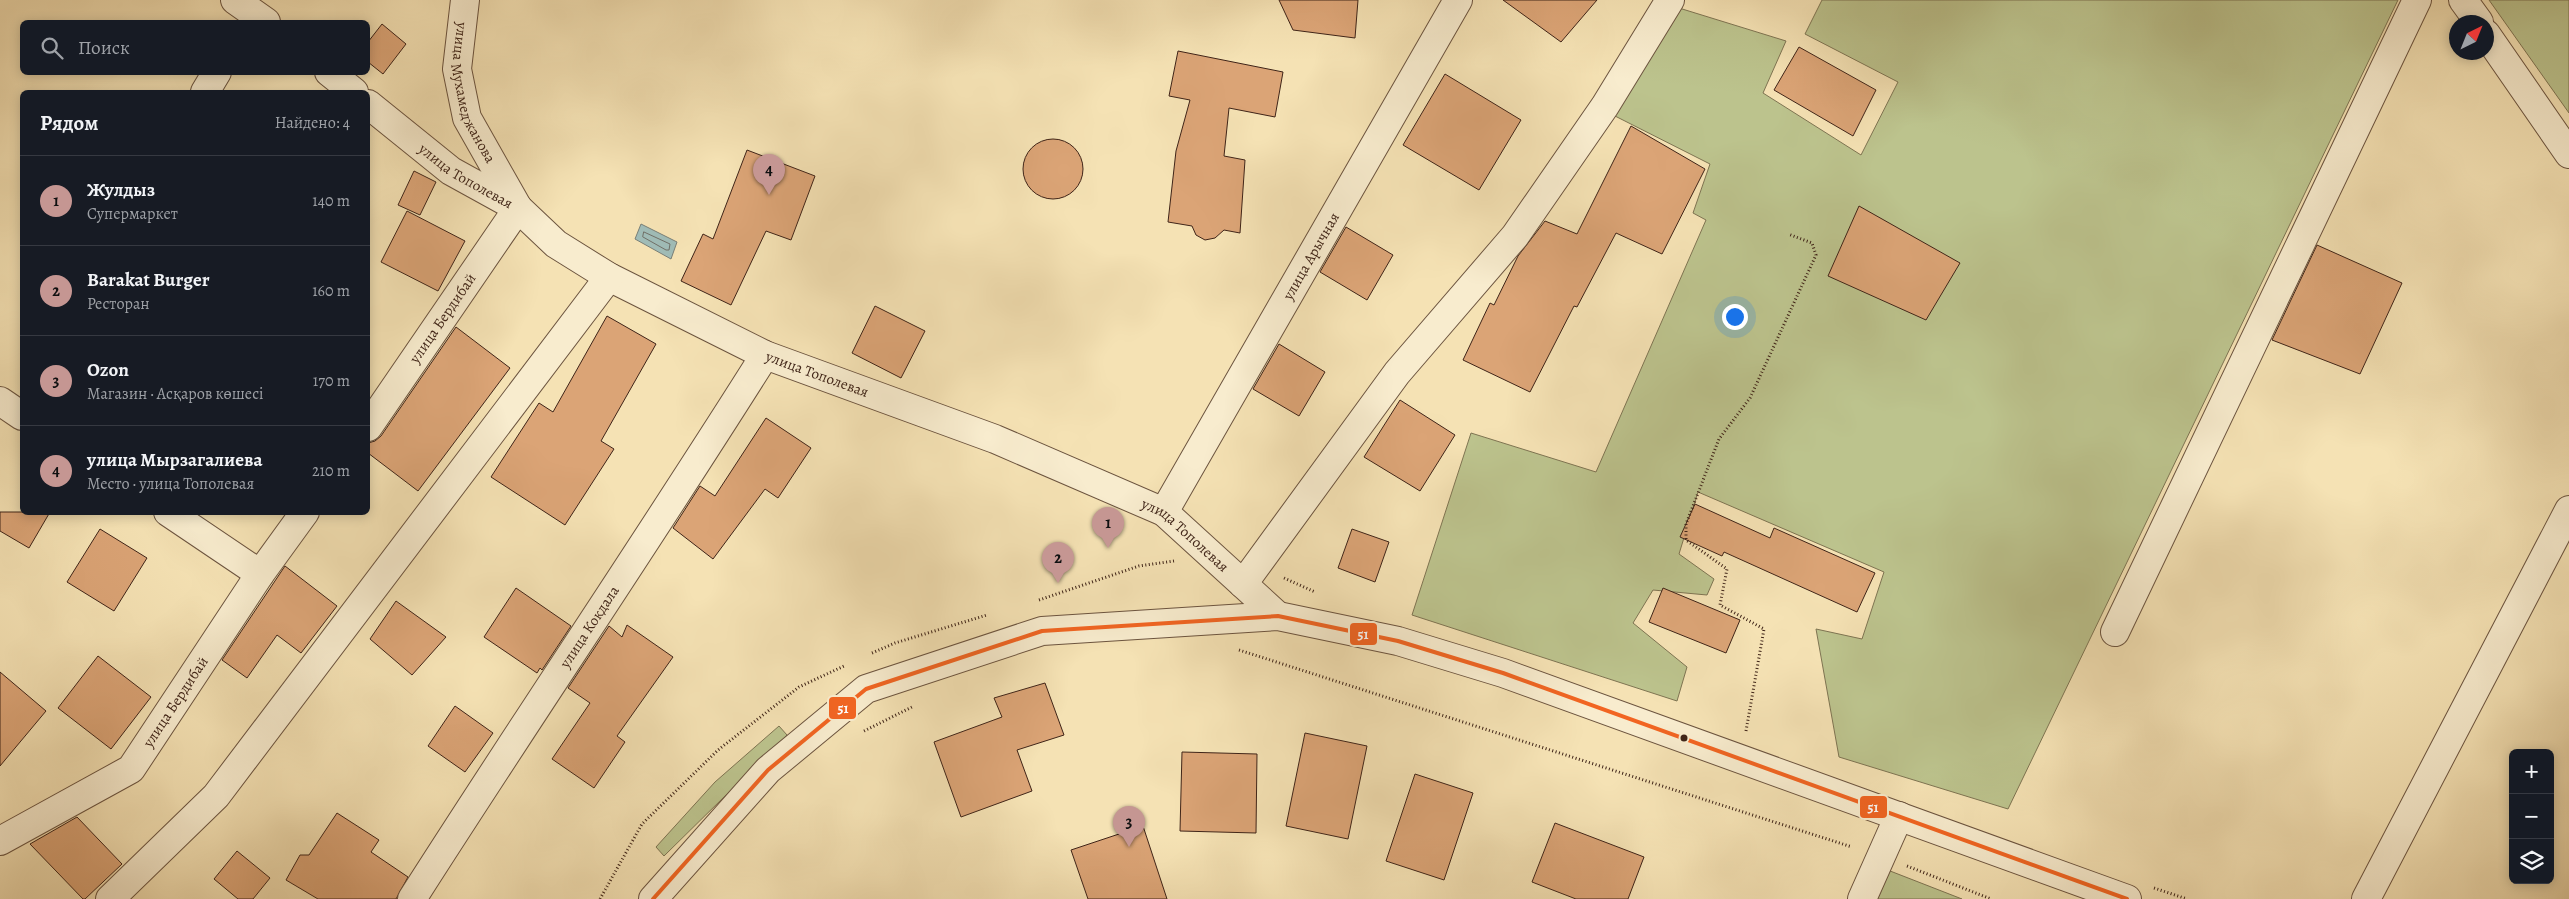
<!DOCTYPE html>
<html lang="ru">
<head>
<meta charset="utf-8">
<style>
	:root { --surface:#171b24; --page:#242831; --text:#f1f3f6; --muted:#9ea1a6; --line:#363941; --accent:#c59692 }
	body { margin:0; font-family:Alegreya,serif; background:var(--page); color:var(--text) }
	.controls { position:absolute; right:15px; bottom:15px; display:grid; overflow:hidden; border-radius:8px; box-shadow:0 2px 12px #0003 }
	.controls button { width:45px; height:45px; display:grid; place-items:center; padding:0; border:0; border-bottom:1px solid var(--line); background:var(--surface); color:var(--text); font:25px sans-serif }
	.compass { position:absolute; left:2449px; top:15px; width:45px; height:45px; border-radius:50%; background:var(--surface); box-shadow:0 2px 12px #0003; rotate:43deg }
	.you { position:absolute; left:1734px; top:316px; width:18px; height:18px; margin:-12px; border:4px solid #fff; border-radius:50%; background:#1a73e8; box-shadow:0 0 0 8px #1a73e833 }
	.badge { display:grid; place-items:center; width:32px; height:32px; border-radius:50%; background:var(--accent); color:#111; font-size:16px; font-weight:700 }
	.pin { position:absolute; translate:-50% -41px; filter:drop-shadow(0 1px 2px #0008) }
	.pin::after { content:''; position:absolute; top:26px; width:18px; height:15px; background:inherit; clip-path:polygon(0 0,100% 0,50% 100%) }
	.list { margin:0; padding:0; list-style:none }
	h2 { display:flex; justify-content:space-between; align-items:center; height:65px; margin:0; padding:0 20px; font-size:21px }
	h2 small { font-size:16px; font-weight:400; color:var(--muted) }
	.list li { display:grid; grid-template-columns:32px 1fr auto; gap:15px; align-items:center; box-sizing:border-box; height:90px; padding:0 20px; border-top:1px solid var(--line) }
	.list b { display:block; font-size:19px; white-space:nowrap }
	.list p { margin:0; font-size:16px; white-space:nowrap; color:var(--muted) }
	.list em { font-size:16px; font-style:normal; color:var(--muted) }
	.icon { flex:none; width:28px; height:28px; fill:none; stroke:currentColor; stroke-width:2; stroke-linecap:round; stroke-linejoin:round }
	.map { position:relative; flex:none; width:2569px; height:899px; overflow:hidden }
	.search { position:absolute; background:var(--surface); box-shadow:0 2px 12px #0003; left:20px; top:20px; width:350px; height:55px; display:flex; align-items:center; gap:12px; box-sizing:border-box; padding:0 18px; border-radius:8px; color:var(--muted); font-size:19px }
	.panel { position:absolute; background:var(--surface); box-shadow:0 2px 12px #0003; left:20px; top:90px; width:350px; height:425px; border-radius:8px }
	.map>svg:first-child { display:block }
</style>
</head>
<body>
<div class="map">
<svg width="2569" height="899" viewBox="0 0 2569 899">
	<rect width="100%" height="100%" fill="#f5e2b4"/>
	<filter id="stains"><feTurbulence type="fractalNoise" baseFrequency=".004" numOctaves="4"/><feColorMatrix values="0 0 0 0 .2 0 0 0 0 .09 0 0 0 0 .02 0 0 0 .5 -.17"/></filter>
	<radialGradient id="worn" r=".72"><stop offset=".6" stop-color="#630" stop-opacity="0"/><stop offset="1" stop-color="#630" stop-opacity=".3"/></radialGradient>
	<path fill="#bcc38d" stroke="#7e7452" d="M1822,0H2398L2008,809L1839,757L1816,629L1862,639L1884,572L1698,492L1679,554L1714,579L1707,595L1653,590L1633,623L1687,667L1677,701L1412,615L1471,433L1596,472L1706,220L1693,213L1710,164L1613,115L1679,8L1786,41L1763,93L1861,155L1898,82L1805,34Z
		M2489,0H2569V113Z
		M779,726L787,735L664,856L656,847L715,782Z
		M1885,869L1962,899H1872Z"/>
	<path fill="#a0bcb7" stroke="#797f77" d="M641,224L677,242L671,259L635,239Z"/>
	<g fill="none" stroke-linecap="round" stroke-linejoin="round">
		<path stroke="#707068" stroke-width="1" d="M644,232L670,244L669,250H666L643,237Z"/>
	</g>
	<path fill="#dba476" stroke="#3f2418" d="M1279,0H1358L1355,38L1293,30Z
		M1503,0H1597L1561,42Z
		M382,24L406,44L383,74L368,62V42Z
		M1799,47L1876,90L1853,136L1774,90Z
		M1178,51L1283,72L1275,117L1229,108L1224,156L1245,160L1240,233L1224,230L1215,238L1205,240L1196,235L1192,226L1168,222L1176,151L1190,100L1169,96Z
		M1445,74L1521,120L1479,190L1403,145Z
		M1631,126L1705,169L1662,254L1616,233L1577,307L1574,306L1530,392L1463,360L1490,303L1494,305L1518,256L1545,221L1577,234Z
		M1023 169a30 30 0 1 1 60 0a30 30 0 1 1-60 0Z
		M747,150L815,176L791,240L766,231L731,305L681,281L703,234L713,239Z
		M414,171L436,182L420,215L398,205Z
		M1859,206L1960,263L1926,320L1828,276Z
		M407,211L465,241L438,291L381,262Z
		M1346,227L1393,255L1367,300L1320,272Z
		M2317,245L2402,283L2360,374L2272,340Z
		M875,306L925,331L901,378L852,353Z
		M607,316L656,344L601,441L614,449L565,525L491,477L539,403L553,412Z
		M456,327L510,368L418,491L368,453V443L375,441L381,436Z
		M1279,344L1325,372L1299,416L1253,389Z
		M1400,400L1455,435L1420,491L1364,457Z
		M766,418L811,448L778,498L765,489L713,559L673,528L700,486L715,496Z
		M1695,504L1770,538L1774,528L1875,573L1857,612L1724,552L1722,556L1680,537Z
		M0,512H50L29,548L0,531Z
		M100,529L147,558L114,611L67,582Z
		M1352,529L1389,542L1375,582L1338,568Z
		M285,566L337,606L301,653L277,635L247,678L222,660Z
		M516,588L571,626L542,670L540,668L537,673L484,637Z
		M1663,588L1740,620L1726,653L1649,622Z
		M396,601L446,637L412,675L370,639Z
		M627,625L673,657L617,736L625,742L594,788L552,759L590,703L568,688L609,626L622,637Z
		M98,656L151,697L111,749L58,708Z
		M0,672L46,711L0,766Z
		M1045,683L1064,735L1017,750L1032,791L961,817L934,742L1002,717L994,698Z
		M455,706L493,733L465,772L428,746Z
		M1305,733L1367,746L1348,839L1286,826Z
		M1182,752L1257,754L1256,833L1180,831Z
		M1415,774L1473,793L1444,880L1386,861Z
		M337,813L379,840L371,852L408,877L396,899H318L286,880L300,855H309Z
		M77,817L122,864L85,899H83L30,844Z
		M1555,823L1644,857L1628,899H1576L1532,882Z
		M1143,826L1167,899H1088L1071,850Z
		M237,851L270,878L253,899H238L214,879Z"/>
	<g fill="none" stroke-linecap="round" stroke-linejoin="round">
		<g stroke="#6c543f" stroke-width="30">
			<g id="minor">
				<path d="M235,0L266,22"/>
				<path id="s1" d="M465,0L457,69L467,118L518,208"/>
				<path d="M2463,0L2479,22"/>
				<path d="M2486,34L2569,154"/>
				<path d="M329,72L354,92"/>
				<path d="M205,92L217,72"/>
				<path id="s2" d="M368,104L451,171L518,208L556,244L609,277L765,355L995,439L1164,512L1278,616"/>
				<path d="M0,401L22,416"/>
				<path id="s3" d="M368,427L518,208"/>
				<path d="M168,512L260,574"/>
				<path id="s4" d="M1164,512L1458,0"/>
				<path d="M1243,584L1397,373L1515,236L1605,106L1670,0"/>
				<path d="M2115,632L2417,0"/>
				<path id="s5" d="M0,841L131,769L260,574L305,512"/>
				<path d="M110,899L216,796L609,277"/>
				<path id="s6" d="M412,899C528,717 650,538 765,355"/>
				<path d="M653,899L768,770L866,689L1042,631L1278,616L1398,641L1503,673L2127,899"/>
				<path d="M1862,899L1899,816"/>
				<path d="M2366,899L2569,510"/>
			</g>
		</g>
		<path stroke="#3f2418" stroke-width="3" stroke-dasharray="1 2.5" stroke-linecap="butt" d="M1284,578L1315,592
			M1039,600L1139,566L1174,561
			M1239,650L1852,847
			M872,653L895,643L987,615
			M864,731L912,707
			M1746,731L1764,629L1720,605L1727,569L1686,540V524L1719,439L1750,398L1816,255L1812,243L1788,234
			M1907,866L1991,899
			M2154,888L2187,899
			M600,899L642,824L718,750L799,687L844,666"/>
		<use href="#minor" stroke="#f8ecce" stroke-width="28"/>
		<g stroke="#f8ecce" stroke-width="8">
			<path id="bus-1" d="M653,899L768,770L866,689L1042,631L1278,616L1398,641L1503,673L2127,899"/>
		</g>
		<use href="#bus-1" stroke="#f26522" stroke-width="4"/>
	</g>
	<circle fill="#3f2418" stroke="#f8ecce" stroke-width="2" cx="1684" cy="738" r="4.5"/>
	<g text-anchor="middle" dominant-baseline="central" stroke-width="4.5" stroke-linejoin="round" paint-order="stroke">
		<g font-size="15" fill="#3f2418" stroke="#f8ecce">
			<text stroke="none"><textPath href="#s1" startOffset="96">улица Мухамеджанова</textPath></text>
			<text stroke="none"><textPath href="#s2" startOffset="122">улица Тополевая</textPath></text>
			<text stroke="none"><textPath href="#s4" startOffset="295">улица Арычная</textPath></text>
			<text stroke="none"><textPath href="#s3" startOffset="132">улица Бердибай</textPath></text>
			<text stroke="none"><textPath href="#s2" startOffset="528">улица Тополевая</textPath></text>
			<text stroke="none"><textPath href="#s2" startOffset="932">улица Тополевая</textPath></text>
			<text stroke="none"><textPath href="#s6" startOffset="325">улица Кокдала</textPath></text>
			<text stroke="none"><textPath href="#s5" startOffset="230">улица Бердибай</textPath></text>
		</g>
	</g>
	<g stroke="#f8ecce" stroke-width="2">
		<rect x="1349" y="622" width="29" height="24" rx="5" fill="#f26522"/>
		<rect x="828" y="696" width="29" height="24" rx="5" fill="#f26522"/>
		<rect x="1859" y="795" width="29" height="24" rx="5" fill="#f26522"/>
	</g>
	<g font-size="14" text-anchor="middle" font-weight="bold" fill="#fff">
		<text x="1363" y="639">51</text>
		<text x="843" y="713">51</text>
		<text x="1873" y="812">51</text>
	</g>
	<rect width="100%" height="100%" filter="url(#stains)"/>
	<rect width="100%" height="100%" fill="url(#worn)"/>
</svg>
<div class="controls">
<button>+</button>
<button>−</button>
<button><svg class="icon" aria-label="layers" viewBox="0 0 24 24"><path d="M12 4l9 5-9 5-9-5zM3 14l9 5 9-5"/></svg></button>
</div>
<svg class="compass" viewBox="-18 -18 36 36"><path d="M0-13l5 13h-10z" fill="#e53935"/><path d="M0 13l5-13h-10z" fill="#9ea1a6"/></svg>
<div class="you"></div>
<div class="pin badge" style="left:1108px;top:548px">1</div>
<div class="pin badge" style="left:1058px;top:583px">2</div>
<div class="pin badge" style="left:1129px;top:847px">3</div>
<div class="pin badge" style="left:769px;top:195px">4</div>
<div class="search"><svg class="icon" aria-label="search" viewBox="0 0 24 24"><circle cx="10" cy="10" r="6"/><path d="M15 15l6 6"/></svg>Поиск</div>
<section class="panel">
<h2>Рядом<small>Найдено: 4</small></h2>
<ul class="list">
<li><span class="badge">1</span><div><b>Жулдыз</b><p>Супермаркет</p></div><em>140 m</em></li>
<li><span class="badge">2</span><div><b>Barakat Burger</b><p>Ресторан</p></div><em>160 m</em></li>
<li><span class="badge">3</span><div><b>Ozon</b><p>Магазин · Асқаров көшесі</p></div><em>170 m</em></li>
<li><span class="badge">4</span><div><b>улица Мырзагалиева</b><p>Место · улица Тополевая</p></div><em>210 m</em></li>
</ul>
</section>
</div>
</body>
</html>
